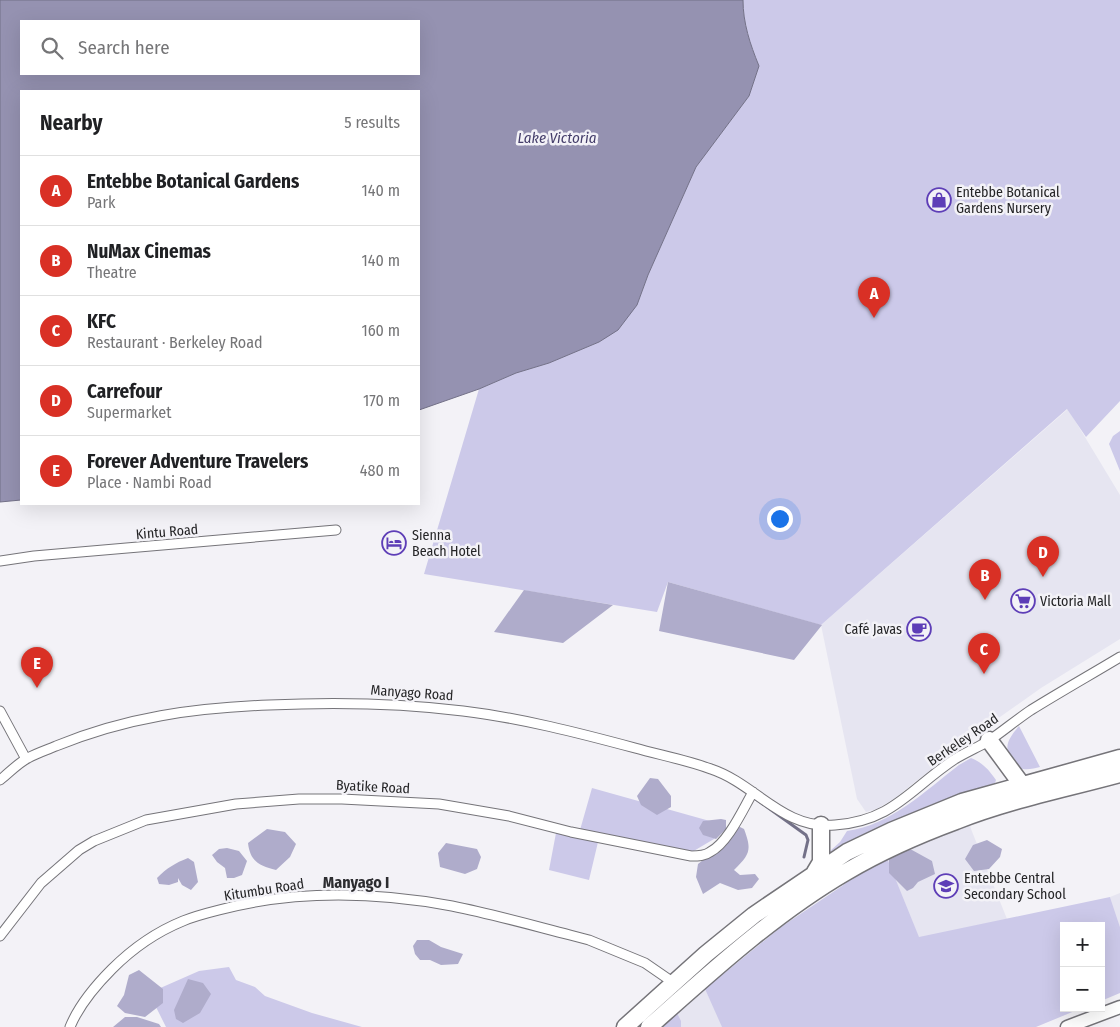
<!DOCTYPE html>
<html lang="en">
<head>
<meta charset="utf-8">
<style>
	:root { --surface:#fff; --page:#f6f6f6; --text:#202124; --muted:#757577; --line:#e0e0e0; --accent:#d93025 }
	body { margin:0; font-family:"Fira Sans Condensed",sans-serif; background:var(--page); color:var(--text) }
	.controls { position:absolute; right:15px; bottom:15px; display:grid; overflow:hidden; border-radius:0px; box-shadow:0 5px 20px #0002 }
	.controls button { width:45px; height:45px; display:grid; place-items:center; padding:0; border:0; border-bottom:1px solid var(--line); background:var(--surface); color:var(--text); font:25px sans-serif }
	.you { position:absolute; left:779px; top:518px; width:18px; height:18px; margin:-12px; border:4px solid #fff; border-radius:50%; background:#1a73e8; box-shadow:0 0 0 8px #1a73e833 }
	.badge { display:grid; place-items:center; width:32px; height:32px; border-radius:50%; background:var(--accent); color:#fff; font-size:16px; font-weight:700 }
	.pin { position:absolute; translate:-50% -41px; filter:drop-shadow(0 1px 2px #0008) }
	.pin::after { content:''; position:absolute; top:26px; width:18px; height:15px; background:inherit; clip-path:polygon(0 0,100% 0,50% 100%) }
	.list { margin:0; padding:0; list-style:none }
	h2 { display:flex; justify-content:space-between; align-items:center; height:65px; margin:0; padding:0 20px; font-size:21px }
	h2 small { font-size:16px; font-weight:400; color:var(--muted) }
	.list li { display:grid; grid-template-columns:32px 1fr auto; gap:15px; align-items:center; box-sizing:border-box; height:70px; padding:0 20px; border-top:1px solid var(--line) }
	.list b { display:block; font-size:19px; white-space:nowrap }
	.list p { margin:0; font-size:16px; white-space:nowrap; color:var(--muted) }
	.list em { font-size:16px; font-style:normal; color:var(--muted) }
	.icon { flex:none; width:28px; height:28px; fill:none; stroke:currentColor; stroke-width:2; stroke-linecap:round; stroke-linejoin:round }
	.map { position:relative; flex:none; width:1120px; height:1027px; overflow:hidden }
	.search { position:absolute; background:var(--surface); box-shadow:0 5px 20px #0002; left:20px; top:20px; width:400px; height:55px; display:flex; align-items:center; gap:12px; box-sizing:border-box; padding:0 18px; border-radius:0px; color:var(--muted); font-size:19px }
	.panel { position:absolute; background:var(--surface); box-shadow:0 5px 20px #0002; left:20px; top:90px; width:400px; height:415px; border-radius:0px }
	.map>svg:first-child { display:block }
</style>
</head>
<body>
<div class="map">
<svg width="1120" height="1027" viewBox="0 0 1120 1027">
	<rect width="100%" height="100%" fill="#f3f2f7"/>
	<path fill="#e6e5f1" d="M1068,409L1120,495V639L1041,688L973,736L895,798L877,809L866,812L857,799L821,625Z
		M967,814L971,829L1007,919L919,938L885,853Z
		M1120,893V927L1110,897Z
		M705,989L723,1027H663L677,1013Z"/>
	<path fill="#ccc9e9" d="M743,0H1120V401L1086,437L1067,409L821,625L668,582L657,612L424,574L479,389L516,373L549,363L599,342L637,305L648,275L696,167L749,96L759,66C750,44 743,23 743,0Z
		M1120,431V471L1109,444L1113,436Z
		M1019,726L1040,767C1035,768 1029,770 1023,769C1019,769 1017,766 1014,762C1002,748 1008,739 1019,726Z
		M971,758C983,763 989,770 996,780L995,783L930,805L829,852L840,842L847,831C891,825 925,791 959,765Z
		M592,788L724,825L714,839L692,852L580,830Z
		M556,833L598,842L589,880L549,870Z
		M885,853L919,937L1110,897L1120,927V993L1101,1001V926H1064V1008H1082L1036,1027H722L705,989L781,927L842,886Z
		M229,967L236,980L255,987L265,996L312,1013L362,1027H166L149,993L199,971Z
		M677,1013L681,1021V1027H663Z"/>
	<path fill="#afaccb" d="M668,582L822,625L794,660L659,631Z
		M524,590L613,605L563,643L494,632Z
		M650,778L658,779L671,796V807L657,815L641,805L637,796Z
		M721,819L726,820V829L716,839L703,835L699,828L703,821Z
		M736,825L744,829C752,850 750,854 734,870L740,875L755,874L759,879L752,888L738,890L720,883L703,894L696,877L698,864L707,857Z
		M267,829L285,832L296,844L290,857L276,870C259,866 250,861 248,843Z
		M987,840L1002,849L1000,857L989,869L974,871L965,859L973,845Z
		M446,843L477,849L481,857L477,869L465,874L440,867L438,853Z
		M227,848L239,851L247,861L242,875L234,878H227L225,868L217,862L212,855L219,849Z
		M895,848L912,850L932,861L935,874L918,882L913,888L907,891L889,873V856Z
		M188,858L194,862L198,882L191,890L182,885L178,878V882L169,885L159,884L157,878C167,868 175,863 188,858Z
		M417,940H429L441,947L463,954L458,964L441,965L430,960H420L415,954L413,946Z
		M139,970L163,989V1003L145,1017L125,1013L117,1006L124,995L129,975Z
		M188,979L203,983L211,994L200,1013L183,1023L176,1019L174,1010Z
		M125,1017H137L159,1024L161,1027H113Z"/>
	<path fill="#9592b1" stroke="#737188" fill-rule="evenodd" d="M0,0H743C743,23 750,44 759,66L749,96L696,167L648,275L637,305L618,330L599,342L549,363L516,373L479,389L419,410V91H21V500L0,502ZM21,21H419V74H21Z"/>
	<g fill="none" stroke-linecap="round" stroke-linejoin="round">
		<path stroke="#737188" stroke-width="3" d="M753,797L806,835L808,840L804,857"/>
		<g stroke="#757479" stroke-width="11">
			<path id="street" d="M0,561L34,556L336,530
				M0,711L26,759
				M0,780C9,773 18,763 28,758C37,753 47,750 56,746C127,717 194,708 269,705C334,702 399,703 463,711C521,718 579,733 635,748C660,755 687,760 711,769C756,784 783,830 835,825C893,821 911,788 955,759C965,753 976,748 987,742C1002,732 1016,720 1031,710C1060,692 1090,675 1120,657
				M0,936L41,883L79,850L94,841L146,820L236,804L299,799H342L439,804L509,816L571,832L691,856C698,856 705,856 710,852C728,843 743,809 753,792
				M70,1027C79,1005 95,986 112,969C132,949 156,932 183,921C195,916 207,913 219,910C294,890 376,892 452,906C492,914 531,925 570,935L589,940L645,963L674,983"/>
		</g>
		<g stroke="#757479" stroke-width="15">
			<path id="secondary" d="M1067,1027L1120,1007"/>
		</g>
		<g stroke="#757479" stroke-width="19">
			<path id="highway" d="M989,740L1028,793
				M815,872L821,862V825
				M625,1027L706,954L754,915L847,852L891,831L962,802L1120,758
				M649,1027C711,972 774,914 846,872C880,852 918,835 956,821C1009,800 1065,789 1120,774"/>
		</g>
		<use href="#street" stroke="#fff" stroke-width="9"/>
		<use href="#secondary" stroke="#fff" stroke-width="12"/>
		<use href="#highway" stroke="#fff" stroke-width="16"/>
	</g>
	<defs>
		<g id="shop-ring" transform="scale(1.25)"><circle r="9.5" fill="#f3f2f7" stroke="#5e3eb7" stroke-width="1.5"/><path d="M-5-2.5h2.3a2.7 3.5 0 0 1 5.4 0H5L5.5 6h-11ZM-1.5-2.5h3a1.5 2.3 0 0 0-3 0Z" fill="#5e3eb7"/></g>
		<g id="hotel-ring" transform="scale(1.25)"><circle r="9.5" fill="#f3f2f7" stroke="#5e3eb7" stroke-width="1.5"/><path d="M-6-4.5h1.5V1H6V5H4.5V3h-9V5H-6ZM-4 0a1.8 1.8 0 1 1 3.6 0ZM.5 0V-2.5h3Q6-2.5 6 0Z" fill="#5e3eb7"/></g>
		<g id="supermarket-ring" transform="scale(1.25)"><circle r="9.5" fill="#f3f2f7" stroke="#5e3eb7" stroke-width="1.5"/><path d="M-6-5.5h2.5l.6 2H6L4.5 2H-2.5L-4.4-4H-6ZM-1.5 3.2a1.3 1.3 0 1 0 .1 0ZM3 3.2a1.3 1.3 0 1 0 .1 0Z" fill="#5e3eb7"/></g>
		<g id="cafe-ring" transform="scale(1.25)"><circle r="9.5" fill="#f3f2f7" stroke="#5e3eb7" stroke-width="1.5"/><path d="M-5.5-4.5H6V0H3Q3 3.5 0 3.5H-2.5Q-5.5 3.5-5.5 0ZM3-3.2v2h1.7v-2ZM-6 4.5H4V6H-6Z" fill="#5e3eb7"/></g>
		<g id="school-ring" transform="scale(1.25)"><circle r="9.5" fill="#f3f2f7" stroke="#5e3eb7" stroke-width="1.5"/><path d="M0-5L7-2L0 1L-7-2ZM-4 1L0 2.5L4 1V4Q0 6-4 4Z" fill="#5e3eb7"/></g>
	</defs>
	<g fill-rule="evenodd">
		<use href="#shop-ring" x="939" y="200"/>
		<use href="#hotel-ring" x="394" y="543"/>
		<use href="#supermarket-ring" x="1023" y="601"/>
		<use href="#cafe-ring" x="919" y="629"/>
		<use href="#school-ring" x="946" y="886"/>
	</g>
	<g text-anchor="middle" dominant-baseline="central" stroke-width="5" stroke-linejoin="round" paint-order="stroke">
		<g font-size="14" fill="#252527" stroke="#f3f2f7" text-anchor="start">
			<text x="956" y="192">Entebbe Botanical<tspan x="956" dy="16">Gardens Nursery</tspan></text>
			<text x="412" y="535">Sienna<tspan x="412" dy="16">Beach Hotel</tspan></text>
			<text x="1040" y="601">Victoria Mall</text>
			<text x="902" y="629" text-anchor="end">Café Javas</text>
			<text x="964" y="878">Entebbe Central<tspan x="964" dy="16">Secondary School</tspan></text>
		</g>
		<g font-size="14" fill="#252527" stroke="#f3f2f7">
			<text transform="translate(167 532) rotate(-5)">Kintu Road</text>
			<text transform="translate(412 693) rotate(4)">Manyago Road</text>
			<text transform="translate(963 740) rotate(-34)">Berkeley Road</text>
			<text transform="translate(373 787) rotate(3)">Byatike Road</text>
			<text transform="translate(264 890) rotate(-9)">Kitumbu Road</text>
		</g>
		<g font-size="15" font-style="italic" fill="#443d6a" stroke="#f3f2f7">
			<text x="557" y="138">Lake Victoria</text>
		</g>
		<g font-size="16" font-weight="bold" fill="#2c2c30" stroke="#f3f2f7">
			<text x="356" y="882">Manyago I</text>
		</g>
	</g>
</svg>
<div class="controls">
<button>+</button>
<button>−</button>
</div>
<div class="you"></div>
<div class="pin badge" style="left:874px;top:318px">A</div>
<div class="pin badge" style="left:985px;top:600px">B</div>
<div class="pin badge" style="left:984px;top:674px">C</div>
<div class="pin badge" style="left:1043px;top:577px">D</div>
<div class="pin badge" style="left:37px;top:688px">E</div>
<div class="search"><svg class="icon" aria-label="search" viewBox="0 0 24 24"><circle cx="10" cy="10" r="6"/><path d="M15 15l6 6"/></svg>Search here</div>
<section class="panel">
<h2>Nearby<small>5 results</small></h2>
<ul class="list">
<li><span class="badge">A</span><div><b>Entebbe Botanical Gardens</b><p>Park</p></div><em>140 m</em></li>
<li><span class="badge">B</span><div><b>NuMax Cinemas</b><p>Theatre</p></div><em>140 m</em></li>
<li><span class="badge">C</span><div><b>KFC</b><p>Restaurant · Berkeley Road</p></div><em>160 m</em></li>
<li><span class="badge">D</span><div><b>Carrefour</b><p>Supermarket</p></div><em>170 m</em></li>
<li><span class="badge">E</span><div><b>Forever Adventure Travelers</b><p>Place · Nambi Road</p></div><em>480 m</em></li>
</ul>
</section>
</div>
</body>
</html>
